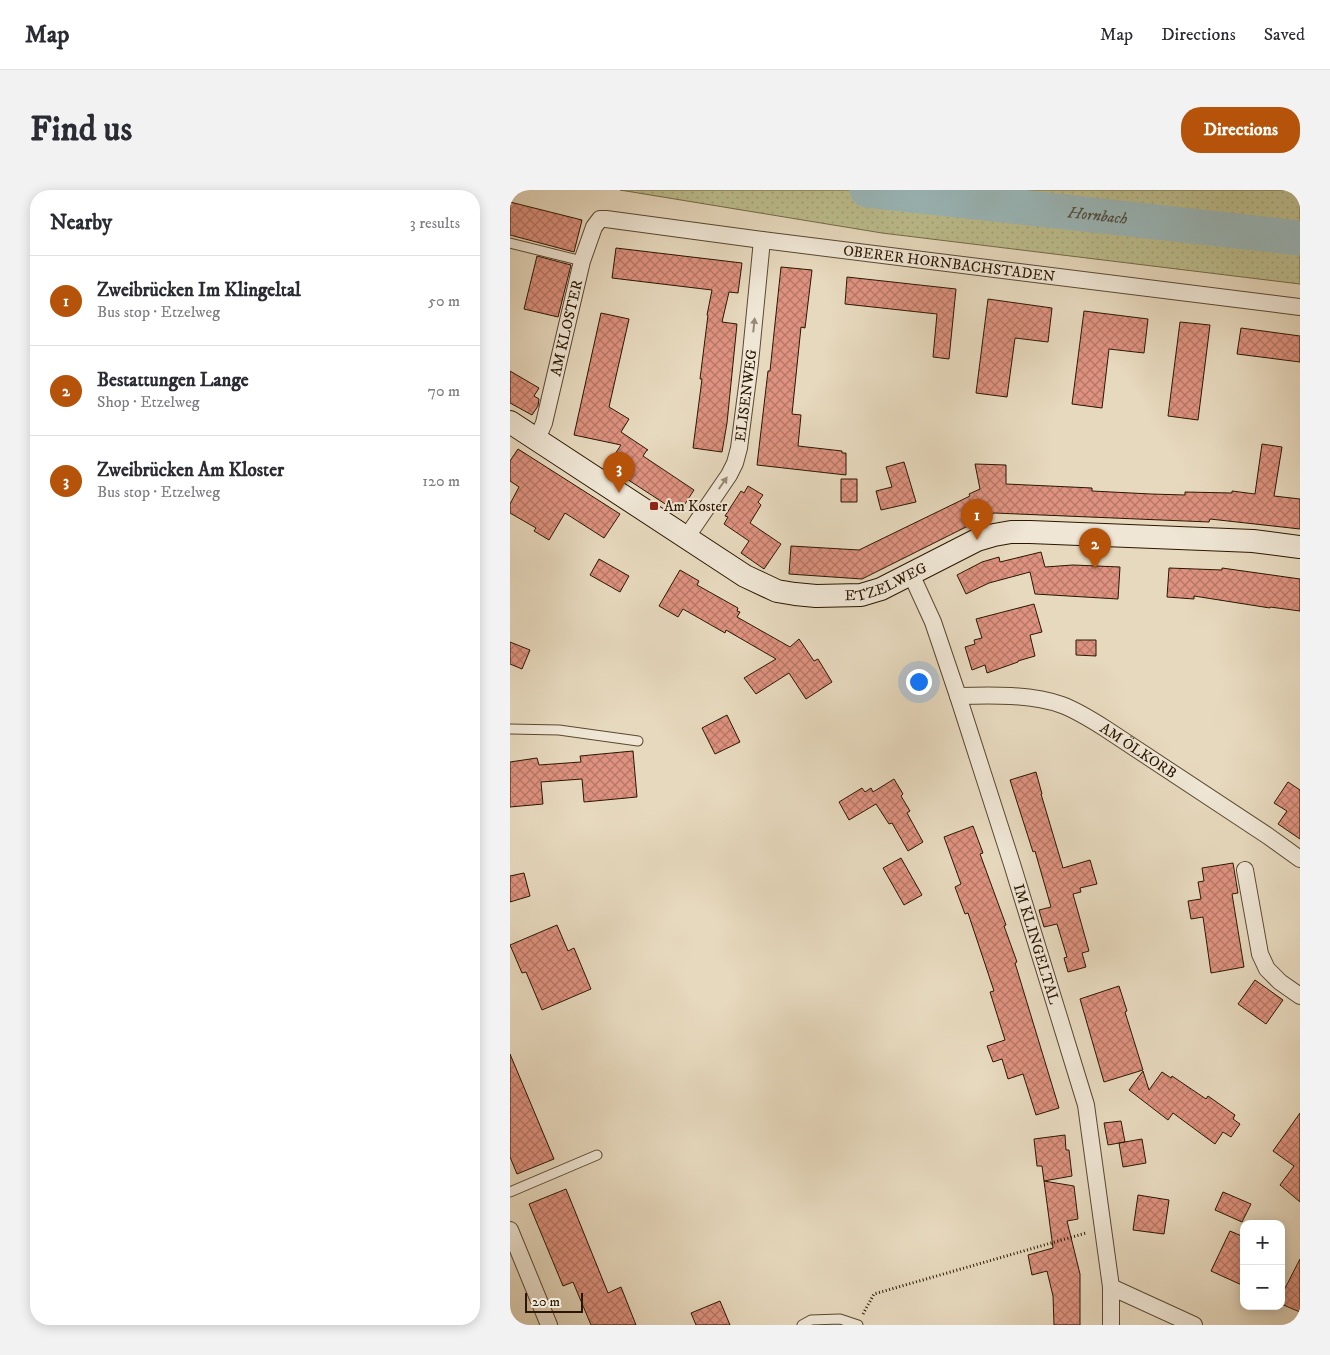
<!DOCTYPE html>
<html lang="en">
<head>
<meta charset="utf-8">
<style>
	:root { --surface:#fff; --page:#f2f2f3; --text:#2b2b33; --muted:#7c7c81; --line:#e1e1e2; --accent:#b45309 }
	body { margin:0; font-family:"IM FELL DW Pica",serif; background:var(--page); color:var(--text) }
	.controls { position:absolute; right:15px; bottom:15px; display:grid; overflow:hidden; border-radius:10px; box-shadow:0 2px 12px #0003 }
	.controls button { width:45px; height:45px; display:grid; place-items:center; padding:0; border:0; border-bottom:1px solid var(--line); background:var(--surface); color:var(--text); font:25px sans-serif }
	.scale { position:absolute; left:15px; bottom:12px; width:58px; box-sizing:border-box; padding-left:5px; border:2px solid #2b1701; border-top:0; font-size:14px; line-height:18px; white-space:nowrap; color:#2b1701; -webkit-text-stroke:4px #efe6d5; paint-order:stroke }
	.you { position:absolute; left:408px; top:491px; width:18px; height:18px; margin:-12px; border:4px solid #fff; border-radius:50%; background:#1a73e8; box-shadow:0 0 0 8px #1a73e833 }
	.badge { display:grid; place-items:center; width:32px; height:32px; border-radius:50%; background:var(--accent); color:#fff; font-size:16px; font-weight:700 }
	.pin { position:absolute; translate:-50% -41px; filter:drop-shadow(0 1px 2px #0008) }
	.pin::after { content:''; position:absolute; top:26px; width:18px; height:15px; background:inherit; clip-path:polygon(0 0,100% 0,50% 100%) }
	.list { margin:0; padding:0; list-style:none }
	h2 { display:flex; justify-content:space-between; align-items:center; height:65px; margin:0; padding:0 20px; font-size:21px }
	h2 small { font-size:16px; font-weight:400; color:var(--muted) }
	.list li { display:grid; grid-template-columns:32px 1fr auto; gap:15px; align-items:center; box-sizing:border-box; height:90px; padding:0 20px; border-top:1px solid var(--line) }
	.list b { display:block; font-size:19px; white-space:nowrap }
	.list p { margin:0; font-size:16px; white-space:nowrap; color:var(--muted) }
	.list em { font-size:16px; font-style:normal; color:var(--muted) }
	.map { position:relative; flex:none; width:790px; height:1135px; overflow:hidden; border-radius:20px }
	header { display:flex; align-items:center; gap:30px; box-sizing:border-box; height:70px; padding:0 25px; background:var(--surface); border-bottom:1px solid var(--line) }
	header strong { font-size:24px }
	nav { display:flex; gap:28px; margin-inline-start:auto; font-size:18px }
	.intro { display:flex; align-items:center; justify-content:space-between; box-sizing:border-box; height:120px; padding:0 30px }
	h1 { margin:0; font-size:35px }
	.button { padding:12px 22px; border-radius:20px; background:var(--accent); color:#fff; font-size:18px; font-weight:700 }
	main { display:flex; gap:30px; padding:0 30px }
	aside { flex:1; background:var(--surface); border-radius:20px; box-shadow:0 2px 12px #0003 }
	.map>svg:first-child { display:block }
</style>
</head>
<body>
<header>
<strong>Map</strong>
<nav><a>Map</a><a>Directions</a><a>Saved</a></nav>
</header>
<div class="intro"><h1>Find us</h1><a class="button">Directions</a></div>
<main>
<aside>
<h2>Nearby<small>3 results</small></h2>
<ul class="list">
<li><span class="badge">1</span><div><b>Zweibrücken Im Klingeltal</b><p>Bus stop · Etzelweg</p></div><em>50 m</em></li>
<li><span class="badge">2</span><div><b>Bestattungen Lange</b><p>Shop · Etzelweg</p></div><em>70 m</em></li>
<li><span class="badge">3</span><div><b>Zweibrücken Am Kloster</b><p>Bus stop · Etzelweg</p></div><em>120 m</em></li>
</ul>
</aside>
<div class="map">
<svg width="790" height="1135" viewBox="0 0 790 1135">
	<defs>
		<pattern id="grass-dots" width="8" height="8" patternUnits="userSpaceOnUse" patternTransform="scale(1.25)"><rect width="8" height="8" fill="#bcbd8d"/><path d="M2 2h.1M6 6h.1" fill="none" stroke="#a2a278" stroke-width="1.8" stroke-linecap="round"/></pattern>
		<pattern id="building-cross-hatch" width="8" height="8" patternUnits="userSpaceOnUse" patternTransform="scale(1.25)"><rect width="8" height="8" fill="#de927f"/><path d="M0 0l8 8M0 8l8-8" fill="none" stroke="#b47666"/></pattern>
	</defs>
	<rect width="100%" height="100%" fill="#e7d9be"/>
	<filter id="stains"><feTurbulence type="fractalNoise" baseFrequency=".004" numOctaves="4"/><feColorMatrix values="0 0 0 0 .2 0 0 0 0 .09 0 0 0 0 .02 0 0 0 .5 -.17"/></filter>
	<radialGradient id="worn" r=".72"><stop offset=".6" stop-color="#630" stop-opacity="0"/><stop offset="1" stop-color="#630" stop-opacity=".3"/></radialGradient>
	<path fill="url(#grass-dots)" stroke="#746a47" d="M110,0H790V94L372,43Z"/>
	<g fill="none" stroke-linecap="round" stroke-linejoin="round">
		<path stroke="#9ab8ba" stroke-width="35" id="s1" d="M357,0L790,48"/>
	</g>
	<path fill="url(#building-cross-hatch)" stroke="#2b1701" d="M0,12L72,30L64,62L0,45Z
		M106,58L232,73L228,103L219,102L212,132L227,134L217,233L212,262L183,258L192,189H190L198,125H197L202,100L102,88Z
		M27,66L61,75L48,127L14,119Z
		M271,77L302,80L295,138L291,137L282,224L291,225L288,256L332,261V263H336V285L247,275L258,181H260Z
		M337,87L446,99L439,169L423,167L427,124L335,114Z
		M478,109L542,118L538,152L505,148L497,207L466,203Z
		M574,121L638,129L634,163L599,159L592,218L562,214Z
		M91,123L119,129L99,217L119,229L111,242L138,260H137L133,266L184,300L169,323L97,276L111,255L64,245Z
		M670,132L700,135L688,230L658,226Z
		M731,138L790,146V172L727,164Z
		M0,181L29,198L24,206L29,209L28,216L22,225L0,213Z
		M752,254L772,257L764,306L790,309V339L700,329L699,332L484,323L352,389L279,384L281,356L349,360L460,306L459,304L470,299L465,274L496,275V294L582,298V301L641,304L675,305V302L722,303V301L745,304Z
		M8,259L110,324L94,348L55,323L39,350L24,341L26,338L0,323V314L9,297L0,291V271Z
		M394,272L406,312L371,320L366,301L382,297L376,277Z
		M331,289H347V312H331Z
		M238,296L253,305L248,312L251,315L240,333L271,354L254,379L231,363L239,351L214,334L218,327L215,326L231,301L234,303Z
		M531,362L535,377L563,375L610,377L608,409L525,404L520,382L479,393L456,404L447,385L472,372L489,367L490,372Z
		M89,369L119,386L110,402L80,385Z
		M659,378L712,380V378L790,389V421L760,417V418L684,406V409L657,407Z
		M170,380L189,391L187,395L228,418L227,421L230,422L227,427L280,457L289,449L304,471L308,469L322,492L296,509L279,483L246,504L234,488L266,469L216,440L215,443L173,419L168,427L149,416Z
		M524,414L532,442L520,445L525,466L508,471V472L477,483L475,475L462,480L455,457L465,454L464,450L472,448L466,429Z
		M566,450H586V466L566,465Z
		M0,452L20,460L12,479L0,474Z
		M217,525L230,552L205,564L192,538Z
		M123,561L127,607L74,612L72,589L31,592L33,614L0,617V572L27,568L29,575L71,572L70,566Z
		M526,582L532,604H531L553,678L580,670L587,694L570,698L571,702L563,704L579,761L572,763L576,777L558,782L554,768L557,767L547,734L534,737L529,720L541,717L525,661L523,662L500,590Z
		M384,589L393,604L391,606L400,621L397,623L413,652L398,661L382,633L379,634L366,614L339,630L329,612L352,598L355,602L361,598L363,602Z
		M778,592L790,600V649L768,634L777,621L764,613Z
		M463,636L473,663L470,664L496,735L494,736L507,772L505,773L549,918L526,925L513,884L498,889L492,869L483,872L477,856L495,850L480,802L484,801L458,723L455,724L445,697L451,694L434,647Z
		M391,668L412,705L394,715L373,678Z
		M723,673L728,703L722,704L734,777L701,783L693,727L681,729L678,711L691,709L688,692L694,691L692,678Z
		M14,683L20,706L0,712V686Z
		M47,735L58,761L64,758L81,799L32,820L16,782L12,783L0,755Z
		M745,790L773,810L756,834L728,814Z
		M609,796L617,821L615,822L633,880L594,892L570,809Z
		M0,864L44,969L7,984L0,967Z
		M633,881L639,900L652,882L661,888L662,886L696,909L698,906L725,925L723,929L730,934L721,947L713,942L705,954L663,923L658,930L619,900Z
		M790,923V1012L770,995L784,976L763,961Z
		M611,931L615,952L598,955L594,933Z
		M555,945L556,960H559L562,986L534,991L532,976H527L524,949Z
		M632,949L636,973L613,977L609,953Z
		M534,991L564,996L568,1029L557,1031L570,1084V1135H544L543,1106L537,1081L522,1085L518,1065L543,1058Z
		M56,999L98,1103L111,1097L126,1135H81L63,1092L53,1096L19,1014Z
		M713,1002L741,1014L732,1032L705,1020Z
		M628,1005L659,1010L654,1044L623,1040Z
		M720,1041L734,1047V1096L701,1081Z
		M790,1069V1122L771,1114V1106Z
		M210,1111L220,1135H186L181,1123Z"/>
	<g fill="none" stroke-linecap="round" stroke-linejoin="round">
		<g stroke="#5a4830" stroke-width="11">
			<path id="lane" d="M0,53L72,71
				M0,539L49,540L128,551
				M0,1002L87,965
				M292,1135L301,1130L330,1129L348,1135"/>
		</g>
		<g stroke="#5a4830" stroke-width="18">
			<g id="street">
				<path id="s2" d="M27,249L34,233L72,71L84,37L90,29H96L252,50L790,117"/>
				<path id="s3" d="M176,348L219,285L225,273L229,258L240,173L252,50"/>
				<path id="s4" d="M401,384L423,432L448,506L502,674L576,915L601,1097V1135"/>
				<path id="s5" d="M448,506C481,505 521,504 552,515C568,521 582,530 596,539L758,646L790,669"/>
				<path d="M735,680L750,764L757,779L770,792L790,806"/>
				<path d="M0,1040L39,1135"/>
				<path d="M601,1097L684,1135"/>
			</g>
		</g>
		<g stroke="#2b1701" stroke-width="24">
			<g id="secondary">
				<path id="s6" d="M0,232L235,386L267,401L285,404L306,406L351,405L371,399L467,350L484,345L501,342H520L743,351L790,357"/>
			</g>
		</g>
		<path stroke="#2b1701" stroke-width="3" stroke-dasharray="1 2.5" stroke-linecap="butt" d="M353,1124L364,1104L576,1043"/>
		<use href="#lane" stroke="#efe6d5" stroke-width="9"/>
		<use href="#street" stroke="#efe6d5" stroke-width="16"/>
		<use href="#secondary" stroke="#efe6d5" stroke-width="22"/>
	</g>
	<defs><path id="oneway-solid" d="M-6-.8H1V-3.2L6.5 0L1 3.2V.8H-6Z" transform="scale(1.25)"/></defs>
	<g fill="#978976">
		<use href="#oneway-solid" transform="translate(244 135) rotate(-84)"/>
		<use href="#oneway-solid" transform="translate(213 293) rotate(-55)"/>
	</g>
	<rect fill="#8f2418" stroke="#efe6d5" stroke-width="2" x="139" y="311" width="10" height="10" rx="2.5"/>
	<g text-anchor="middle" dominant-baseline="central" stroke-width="4" stroke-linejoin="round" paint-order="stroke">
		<g font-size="15" fill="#2b1701" stroke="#efe6d5">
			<text stroke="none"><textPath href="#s2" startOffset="582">OBERER HORNBACHSTADEN</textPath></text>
			<text stroke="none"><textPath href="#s2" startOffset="115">AM KLOSTER</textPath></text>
			<text stroke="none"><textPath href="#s3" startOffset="158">ELISENWEG</textPath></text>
			<text stroke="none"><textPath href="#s6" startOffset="428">ETZELWEG</textPath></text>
			<text stroke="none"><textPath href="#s5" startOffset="194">AM ÖLKORB</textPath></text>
			<text stroke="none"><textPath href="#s4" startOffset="391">IM KLINGELTAL</textPath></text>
		</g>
		<g font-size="15" fill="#2b1701" stroke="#efe6d5" text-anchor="start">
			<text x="154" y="316">Am Koster</text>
		</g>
		<g font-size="16" font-style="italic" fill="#524f42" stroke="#efe6d5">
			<text stroke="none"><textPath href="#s1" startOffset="232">Hornbach</textPath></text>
		</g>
	</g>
	<rect width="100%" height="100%" filter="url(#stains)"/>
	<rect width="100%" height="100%" fill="url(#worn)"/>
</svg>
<div class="controls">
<button>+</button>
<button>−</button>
</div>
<div class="scale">20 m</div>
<div class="you"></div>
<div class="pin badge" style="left:467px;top:350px">1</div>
<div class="pin badge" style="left:585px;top:379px">2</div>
<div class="pin badge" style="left:109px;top:303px">3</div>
</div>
</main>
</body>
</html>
